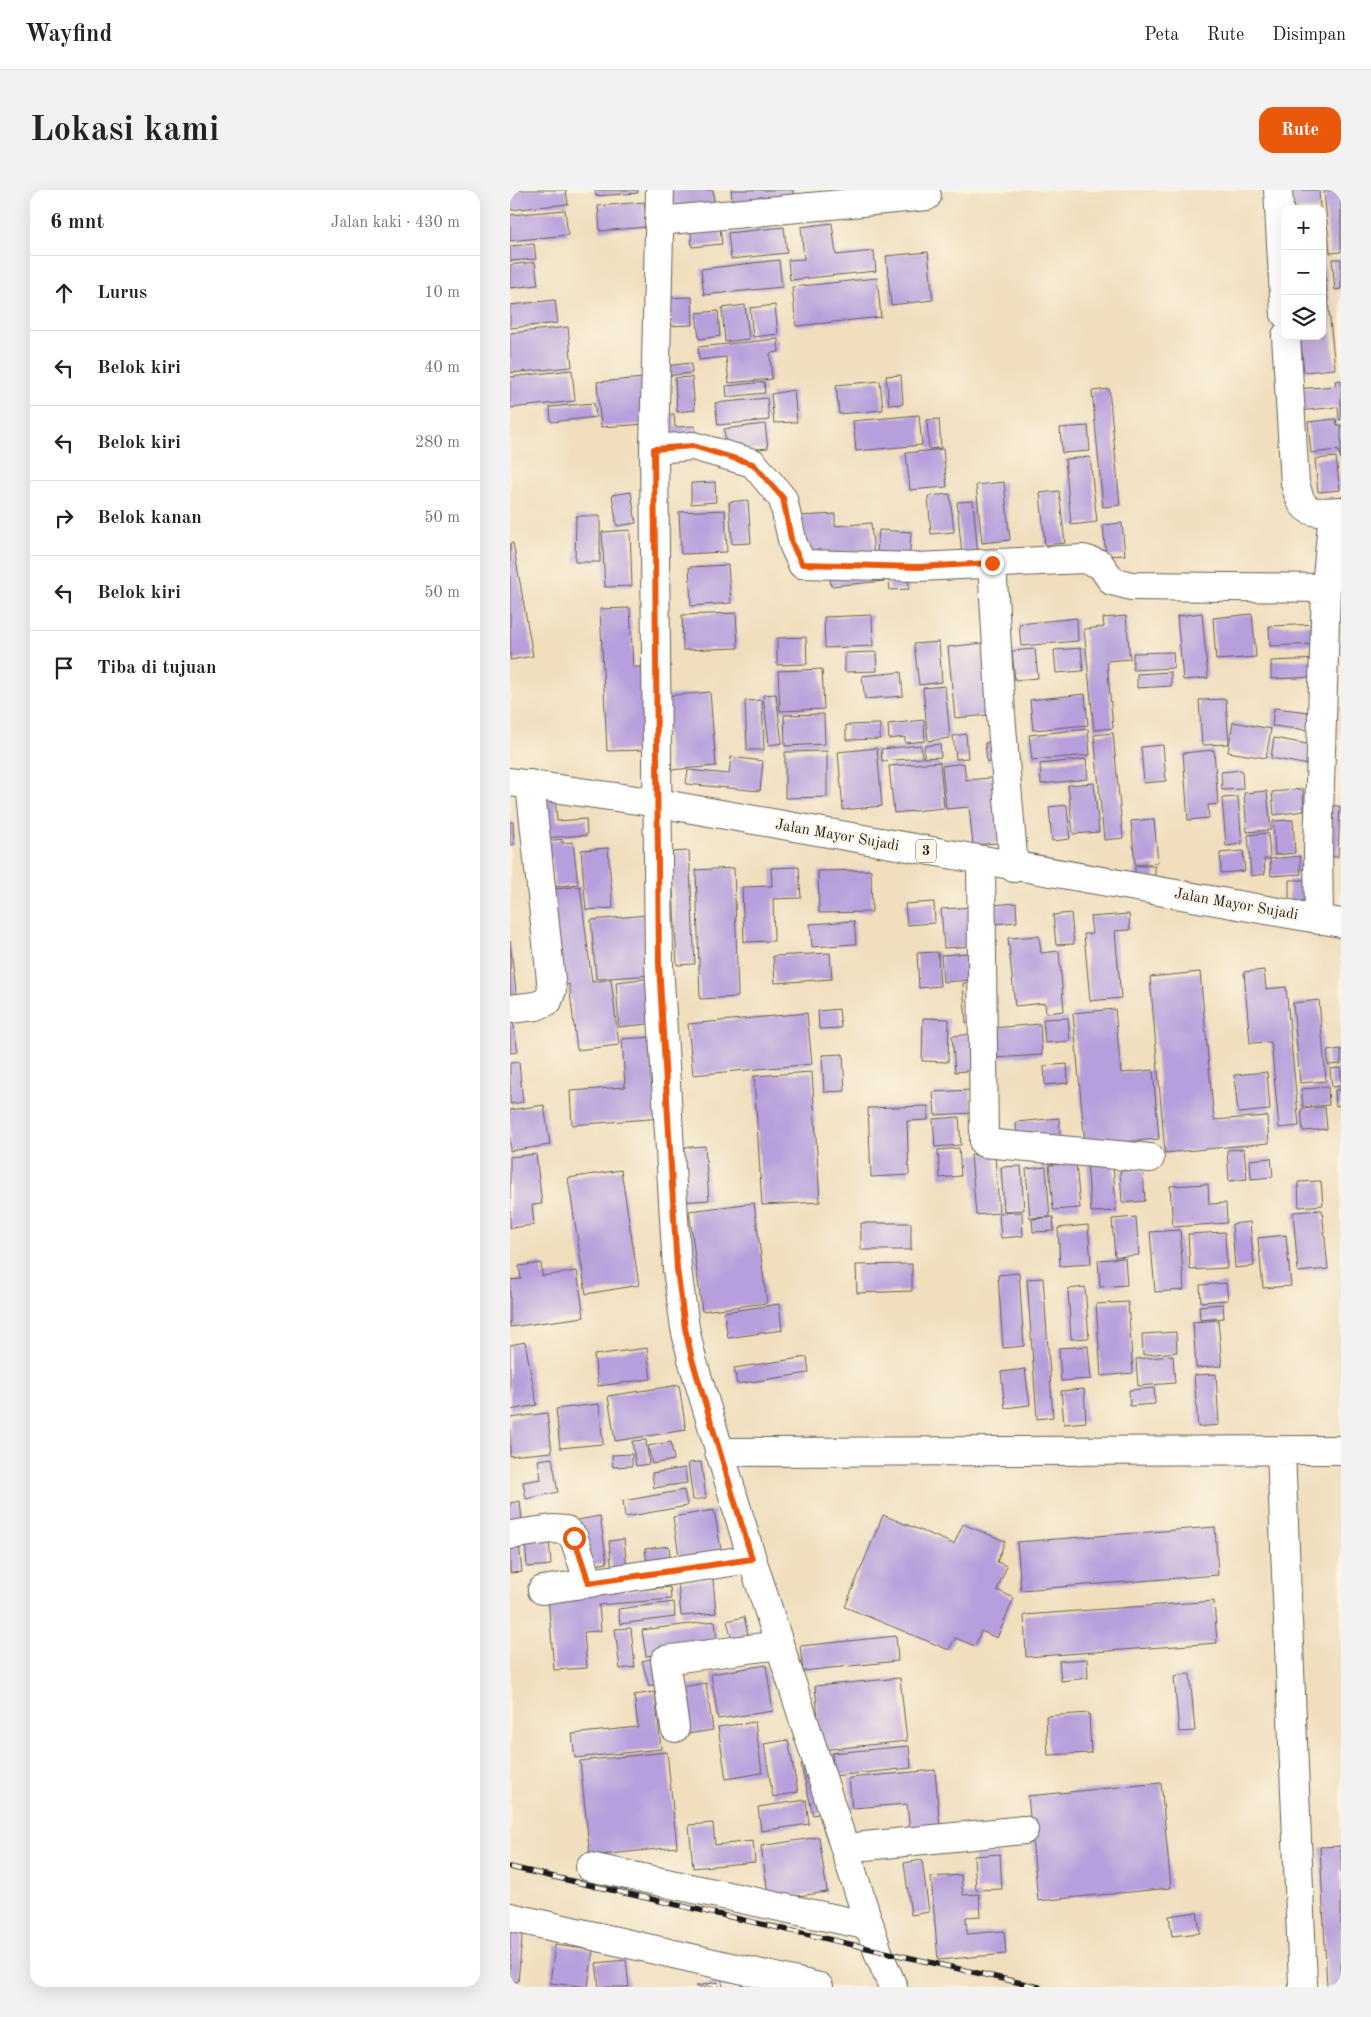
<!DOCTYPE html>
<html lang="id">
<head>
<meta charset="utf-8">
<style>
	:root { --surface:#fff; --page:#f2f2f2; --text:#222; --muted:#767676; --line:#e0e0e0; --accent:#ea580c }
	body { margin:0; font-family:"Old Standard TT",serif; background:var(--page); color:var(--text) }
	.controls { position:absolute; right:15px; top:15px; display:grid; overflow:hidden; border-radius:10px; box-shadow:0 5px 20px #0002 }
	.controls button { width:45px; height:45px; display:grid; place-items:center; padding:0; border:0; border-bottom:1px solid var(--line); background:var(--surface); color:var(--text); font:25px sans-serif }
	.stop { position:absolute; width:15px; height:15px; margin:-11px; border:4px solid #ea580c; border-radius:50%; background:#fff }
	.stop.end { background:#ea580c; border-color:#fff; box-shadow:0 1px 5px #0008 }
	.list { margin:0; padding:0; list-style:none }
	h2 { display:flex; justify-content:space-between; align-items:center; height:65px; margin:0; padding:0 20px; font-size:21px }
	h2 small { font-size:16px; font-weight:400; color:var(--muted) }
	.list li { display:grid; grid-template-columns:32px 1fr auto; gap:15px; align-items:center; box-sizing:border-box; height:75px; padding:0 20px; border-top:1px solid var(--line) }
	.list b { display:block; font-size:19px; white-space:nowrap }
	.list em { font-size:16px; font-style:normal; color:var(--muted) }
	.icon { flex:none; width:28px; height:28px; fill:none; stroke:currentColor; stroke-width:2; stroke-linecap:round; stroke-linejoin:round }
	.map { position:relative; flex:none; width:831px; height:1797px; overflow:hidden; border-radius:15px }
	header { display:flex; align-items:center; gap:30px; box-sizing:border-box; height:70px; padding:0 25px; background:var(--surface); border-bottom:1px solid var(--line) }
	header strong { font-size:24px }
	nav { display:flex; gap:28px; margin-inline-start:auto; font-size:18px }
	.intro { display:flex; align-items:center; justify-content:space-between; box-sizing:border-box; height:120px; padding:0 30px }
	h1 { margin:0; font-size:35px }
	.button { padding:12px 22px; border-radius:15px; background:var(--accent); color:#fff; font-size:18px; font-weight:700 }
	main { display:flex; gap:30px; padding:0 30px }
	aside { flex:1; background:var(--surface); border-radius:15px; box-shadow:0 5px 20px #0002 }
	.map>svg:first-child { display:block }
</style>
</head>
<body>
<header>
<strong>Wayfind</strong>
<nav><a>Peta</a><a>Rute</a><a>Disimpan</a></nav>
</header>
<div class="intro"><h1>Lokasi kami</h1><a class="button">Rute</a></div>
<main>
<aside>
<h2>6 mnt<small>Jalan kaki · 430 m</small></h2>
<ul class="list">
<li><svg class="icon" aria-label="ahead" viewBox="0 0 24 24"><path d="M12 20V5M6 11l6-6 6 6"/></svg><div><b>Lurus</b></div><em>10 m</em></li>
<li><svg class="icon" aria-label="left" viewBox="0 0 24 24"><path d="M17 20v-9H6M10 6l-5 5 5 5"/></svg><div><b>Belok kiri</b></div><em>40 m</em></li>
<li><svg class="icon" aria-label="left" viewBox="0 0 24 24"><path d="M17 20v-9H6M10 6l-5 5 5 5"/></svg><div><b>Belok kiri</b></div><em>280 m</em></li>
<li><svg class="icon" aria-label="right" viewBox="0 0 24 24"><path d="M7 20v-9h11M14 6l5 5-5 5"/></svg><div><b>Belok kanan</b></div><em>50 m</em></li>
<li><svg class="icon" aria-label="left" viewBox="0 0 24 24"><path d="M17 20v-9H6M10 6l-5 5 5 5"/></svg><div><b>Belok kiri</b></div><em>50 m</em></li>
<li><svg class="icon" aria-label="arrive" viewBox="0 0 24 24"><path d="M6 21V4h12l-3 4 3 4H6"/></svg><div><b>Tiba di tujuan</b></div></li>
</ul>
</aside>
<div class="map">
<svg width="831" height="1797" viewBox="0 0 831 1797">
	<rect width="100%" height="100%" fill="#fcf5e5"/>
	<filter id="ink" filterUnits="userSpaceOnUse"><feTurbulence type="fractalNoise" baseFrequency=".02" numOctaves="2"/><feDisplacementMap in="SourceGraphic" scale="10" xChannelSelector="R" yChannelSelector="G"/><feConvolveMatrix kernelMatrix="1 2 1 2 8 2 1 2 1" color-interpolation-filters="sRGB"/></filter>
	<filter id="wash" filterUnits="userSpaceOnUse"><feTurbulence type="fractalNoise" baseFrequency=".0096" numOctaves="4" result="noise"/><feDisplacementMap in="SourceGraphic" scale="20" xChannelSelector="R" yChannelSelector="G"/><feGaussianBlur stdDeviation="1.12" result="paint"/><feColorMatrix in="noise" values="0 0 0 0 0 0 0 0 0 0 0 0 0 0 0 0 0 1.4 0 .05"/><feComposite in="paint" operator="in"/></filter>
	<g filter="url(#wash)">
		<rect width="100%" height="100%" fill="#f0debd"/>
		<g id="blocks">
			<path fill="#b69fdc" d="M0,0H56L58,14L0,20Z
				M85,0H128V3L86,6Z
				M156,0H203L205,20L159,25Z
				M221,0H283L284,12L223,19Z
				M777,0H809L810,19H779Z
				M814,0H831V62L820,63Z
				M134,12L137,37L90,41L88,16Z
				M55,20L58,45L0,51V25Z
				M209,31L212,54L182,57L180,33Z
				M322,33L326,65L364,61L366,81L280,90L278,70L294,69L291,37Z
				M274,37L277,63L221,69L218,43Z
				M812,52L825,179L794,182L790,146H812Z
				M24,54L26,69L0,71V56Z
				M418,62L423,110L381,115L376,66Z
				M822,69H831V99L825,100Z
				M269,70L272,97L194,105L191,79Z
				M25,72L28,95L0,98V75Z
				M367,88L371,127L286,136L282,97Z
				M182,107L183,135L159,136L158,108Z
				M45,110L48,133L0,138V115Z
				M235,115L239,149L215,152L212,118Z
				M265,115L268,144L243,147L240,118Z
				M208,121L210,146L189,149L186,123Z
				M58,137L62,177L0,183V143Z
				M268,149L269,162L260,163L262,189L219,193L216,167L189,170L188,157Z
				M181,173L182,183L156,186L155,176Z
				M62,180L65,211L0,218V187Z
				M391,185L393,214L379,215L376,186Z
				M182,187L185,220L167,222L165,188Z
				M134,188L137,234L91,237L87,192Z
				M831,190V230H829L828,217L788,221L786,199L826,196L825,191Z
				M370,191L373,220L329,224L326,195Z
				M254,192L255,203L217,207L216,196Z
				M599,199L610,315L593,317L582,201Z
				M284,200L287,232L264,233L261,204Z
				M257,208L259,230L208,235L205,213Z
				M84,213L86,227L41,232L40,217Z
				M164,224L165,237L185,236L186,252L154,254L151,225Z
				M409,225L412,255L346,261L343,231Z
				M429,229L431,258L419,259L417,230Z
				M826,229L827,235H831V269L828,260L801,263L798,232Z
				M255,234L258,258L217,262L214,239Z
				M578,236L580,261L552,263L550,238Z
				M433,259L437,297L400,300L396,263Z
				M580,267L587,332L561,335L555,269Z
				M826,267L830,300L808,302L805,269Z
				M205,292L206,312L181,314V293Z
				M494,292L500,350L472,353L466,295Z
				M549,301L555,353L535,355L530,303Z
				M121,302L126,333L107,336L102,305Z
				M440,304L444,342L421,344L418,306Z
				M238,310L241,353L222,354L219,312Z
				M463,311L468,365L452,366L447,312Z
				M215,320L217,362L171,364L169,322Z
				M325,324V336L361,333L364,367L293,371L290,326Z
				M66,326H90V372H65Z
				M612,333L615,365L596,366L593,335Z
				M120,340L122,396L95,397L92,342Z
				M369,340L401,342L399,374L366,372Z
				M3,353L23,466L0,470V354Z
				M218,375L221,413L181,416L179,377Z
				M374,378L375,391L321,396L319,383Z
				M397,378L399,399L380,400L378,380Z
				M120,418L123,477H132L136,560L97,561L90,419Z
				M226,423L228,458L173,460L172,425Z
				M692,423L698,488L673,490L667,426Z
				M742,424L746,467L706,470L703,428Z
				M362,425L363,456L315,458L314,427Z
				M616,426L620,469L597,471L603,538L584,540L574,439L594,437L593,428Z
				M567,428L568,451L511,456L509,434Z
				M812,434V454L760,456L759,436Z
				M296,447L297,474L267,475V448Z
				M429,452L432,492L409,495L404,454Z
				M473,453L480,525L445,528L438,457Z
				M571,458L573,481L546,483L544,460Z
				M525,459L528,488L505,490L502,461Z
				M366,462L367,481L335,482V463Z
				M663,462L664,478L623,480V463Z
				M810,469V487L761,489V471Z
				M312,479L314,519L270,521L268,481Z
				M391,482L393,506L355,509L352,486Z
				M661,482V496L627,498V484Z
				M435,496L440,548L418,551L413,498Z
				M200,502L206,576L160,580L154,506Z
				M266,504L272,553L259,555L253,505Z
				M575,504L578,535L523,540L520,510Z
				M716,509L719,554L692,555L689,510Z
				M252,510L254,560H237L235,511Z
				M764,518L808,523L807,541L762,536Z
				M314,524L315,554L275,556L274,525Z
				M414,530L415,551L395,553V547L379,549L378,534Z
				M723,532L761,539L756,568L718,562Z
				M370,534V549L336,550V535Z
				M578,539L580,565L522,570L519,545Z
				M603,543L613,648L594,650L584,545Z
				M456,544L458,568L446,569L443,546Z
				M764,548L808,556L804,576L761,568Z
				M491,551L493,571L477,572L475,553Z
				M430,554L431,567L414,568V556Z
				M411,555L412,568L372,571L371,559Z
				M653,555L656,591L634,593L631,557Z
				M367,558L372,616L333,620L328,562Z
				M704,560L708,614L698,615L699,628L678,630L673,563Z
				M317,561V607L275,608V562Z
				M221,567L253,571L250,601L176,594L178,580L219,584Z
				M576,569L578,589L531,594L530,574Z
				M430,572L434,618L384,623L379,576Z
				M454,573L456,590L492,587L498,652L463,655L459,617L436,619L432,576Z
				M732,580L733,599L712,600L711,582Z
				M584,593L589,642L563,644L558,595Z
				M793,599L794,621L764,625L762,602Z
				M757,601L761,640L737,642L734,603Z
				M45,607L47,631L76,629L77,645L33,648L30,609Z
				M728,607L732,654L716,656L712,608Z
				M557,615L560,649L542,651L539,617Z
				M817,616H830L828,667L812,666Z
				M644,629L648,673L625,675L621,631Z
				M783,630L785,663L765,665L763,631Z
				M0,632H3L4,655H0Z
				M758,643L760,669H754L755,684L741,686L738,645Z
				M52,649V653L63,652L68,694L45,697L42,667L36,668L34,651Z
				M98,658L103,718L76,720L71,660Z
				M179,661L185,774L167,775L161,662Z
				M733,661L735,681L711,683L710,663Z
				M790,666L791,684L761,686L760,669Z
				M625,676H645V688H625Z
				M289,677L291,708L263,709L264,751L234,752L232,697L262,696L261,678Z
				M224,678L228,807L190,809L186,680Z
				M361,680L362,722L309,723L308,681Z
				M779,690H800L801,711H779Z
				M70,696L82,792L101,789L109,855L67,860L59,794L49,795L37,700Z
				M424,712L425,733L397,735L395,714Z
				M506,713L507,732L483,734L482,715Z
				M464,717L466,756L434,758L431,719Z
				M561,723L564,754L546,755L543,725Z
				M619,724L620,740L605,741L611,808L580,811L574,744H582L580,727Z
				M137,725L142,785L86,789L81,730Z
				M344,731L346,754L302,757L300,734Z
				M529,746L531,763L549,761L554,821L536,823L535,813L505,816L498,748Z
				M0,751L7,810L0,811Z
				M428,762L430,796L409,798L407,763Z
				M320,763L322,789L265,793L263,766Z
				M460,763L462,790L433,792L431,765Z
				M754,780L756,799L776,797L789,936L769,938L761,852L740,853L734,782Z
				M690,782L704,930L757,926L759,953L655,963L640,787Z
				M143,788L147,833L109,837L106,792Z
				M470,792L473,832L456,833L453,793Z
				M809,810L816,891L790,893L783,813Z
				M329,819L331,838L309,839L308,821Z
				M605,819L611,883L643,880L649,949L575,955L563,823Z
				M297,823L302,874L183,885L178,834Z
				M413,828L439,829L438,872L412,871Z
				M558,828L560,851L535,853L533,829Z
				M0,830H3L8,862L0,863Z
				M530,834L532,865L484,868L482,838Z
				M464,844L467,880L445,882L442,846Z
				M146,847L152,928L62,935L60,901L115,897L112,849Z
				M831,859V874L818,875L817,861Z
				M333,864L335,901L314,902L312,865Z
				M9,872L13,912L0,914V873Z
				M557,874L558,893L535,895L534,876Z
				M831,878V896L822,897L820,879Z
				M302,882L310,1012L252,1015L244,886Z
				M757,882L760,920L728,923L724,885Z
				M818,897L819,915L793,917L791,899Z
				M831,899V915L826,916L825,900Z
				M460,900L462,923L425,925L423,902Z
				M34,915L40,955L0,961V920Z
				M418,916V930L397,931L399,985L361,987L358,918Z
				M815,917L817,939L793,941L791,919Z
				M449,927L451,955L425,957L423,929Z
				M549,928L550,949L507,953L506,932Z
				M195,956L199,1010L170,1012L167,958Z
				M449,958L451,986L430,988L428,960Z
				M734,959L737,989L719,991L717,960Z
				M485,963L489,1023L512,1022L513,1046L491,1048L489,1023L466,1025L461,965Z
				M26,964L32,1014L22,1015L24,1035L0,1038V967Z
				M761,968L763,987L741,989L740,970Z
				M603,971L606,1021L581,1022L577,973Z
				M566,973L570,1018L543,1020L539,975Z
				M511,976L514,1020L494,1021L491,977Z
				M536,977L540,1027L520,1028L516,979Z
				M111,980L129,1095L76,1104L58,988Z
				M633,980L635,1011L612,1013L610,981Z
				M811,991L813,1015L789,1017L788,992Z
				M698,994L699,1014L716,1013L717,1033L663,1037L660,996Z
				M244,1013L257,1113L192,1121L179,1021Z
				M812,1020L818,1079L788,1082L783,1022Z
				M543,1027L544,1041L523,1042L522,1029Z
				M626,1027L629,1065L605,1067L602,1029Z
				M740,1032L744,1076L725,1078L722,1034Z
				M351,1033H401V1060H351Z
				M578,1035L581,1074L550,1076L548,1038Z
				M670,1040L674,1100L645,1102L640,1042Z
				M715,1042L717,1078L680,1080L678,1044Z
				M776,1045L781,1096L753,1098L748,1048Z
				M615,1068L617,1095L590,1097L588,1070Z
				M31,1073L32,1086L67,1081L74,1127L0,1137V1090L11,1089L9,1076Z
				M402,1074V1101L347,1103L346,1075Z
				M509,1083L514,1156L493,1158L488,1085Z
				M533,1088L543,1227L527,1229L517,1089Z
				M716,1093L718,1110L691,1112L690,1095Z
				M575,1097L579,1148L561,1149L558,1099Z
				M618,1112L623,1183L591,1186L586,1114Z
				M269,1114L272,1140L218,1148L214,1122Z
				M713,1114L714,1128L690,1130L689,1116Z
				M708,1130L712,1176L686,1178L683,1132Z
				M666,1142L667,1162L633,1165L632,1144Z
				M15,1152L27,1215L0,1220V1155Z
				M578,1156L581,1189L551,1191L549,1158Z
				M137,1158L141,1189L88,1196L84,1165Z
				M663,1166L665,1193L628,1196L626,1169Z
				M297,1167L299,1183L227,1194L224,1178Z
				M515,1179L520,1215L495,1218L491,1182Z
				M706,1184L709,1235L688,1237L684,1185Z
				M169,1195L176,1240L105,1251L98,1206Z
				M644,1198L645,1214L620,1216L619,1200Z
				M574,1199L576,1232L554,1234L551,1201Z
				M89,1214L93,1254L50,1258L46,1219Z
				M37,1223L42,1262L0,1266V1228Z
				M136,1250L139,1274L126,1276L122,1251Z
				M161,1252L164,1270L142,1274L138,1256Z
				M122,1264V1276L103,1277L102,1265Z
				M42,1268L48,1302L16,1309L13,1292L31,1289L28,1270Z
				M191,1272L196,1308L183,1310L178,1273Z
				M175,1278L177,1293L144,1298L142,1283Z
				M174,1300L177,1316L115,1327L113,1311Z
				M10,1311L12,1331L0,1333V1313Z
				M204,1320L212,1365L170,1372L163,1327Z
				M373,1325L444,1354L453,1334L495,1351L487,1372L497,1376L487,1400L504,1408L487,1448L471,1441L465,1456L445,1448L439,1460L335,1417Z
				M90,1326L97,1373L74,1377L67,1330Z
				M705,1337L708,1385L511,1400L507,1352Z
				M39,1348L41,1375L17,1377L15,1350Z
				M114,1349L117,1380L102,1382L99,1351Z
				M0,1353H9L12,1382L0,1383Z
				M159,1356L161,1375L138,1379L135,1359Z
				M203,1389L206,1423L171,1426L168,1392Z
				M160,1397L161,1409L89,1415L91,1441L74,1442L77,1478L44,1480L38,1407Z
				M704,1411L707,1453L516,1467L514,1425Z
				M164,1412L165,1427L110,1434L108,1419Z
				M234,1427L241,1457L225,1461L217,1431Z
				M205,1431L208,1458L136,1466L132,1440Z
				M121,1438L125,1477L110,1479L105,1439Z
				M386,1446L388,1471L293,1481L290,1456Z
				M148,1467L155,1492L139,1496L132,1471Z
				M577,1469L578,1488L551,1491L549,1471Z
				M256,1475L263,1521L208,1529L201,1484Z
				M680,1484L685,1541L669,1542L664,1486Z
				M390,1488L397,1551L311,1560L305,1496Z
				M196,1493L203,1540L178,1544L172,1497Z
				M145,1502L151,1559L65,1568L62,1544L128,1537L124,1505Z
				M579,1523L581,1563L538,1565L536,1526Z
				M245,1532L252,1583L216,1589L208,1537Z
				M278,1550L288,1602L263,1607L254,1554Z
				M399,1556L401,1578L324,1586L322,1563Z
				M157,1562L167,1657L80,1666L70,1571Z
				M303,1571L316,1622L303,1625L291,1574Z
				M425,1580L430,1638L400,1641L397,1614L342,1618L339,1588Z
				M651,1593L661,1698L528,1711L518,1606Z
				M296,1610L299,1634L251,1641L248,1617Z
				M203,1633L205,1655L243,1651L245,1672L183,1678L179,1635Z
				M309,1647L317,1702L259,1710L251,1656Z
				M831,1656V1797H817L810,1657Z
				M490,1664L492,1699L466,1700L464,1666Z
				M412,1670L419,1722L401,1725L394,1673Z
				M451,1685L453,1705L469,1704L471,1726L456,1727L457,1744L494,1741L496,1764L428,1770L421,1687Z
				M687,1722L690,1743L662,1746L659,1726Z
				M0,1736L13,1737L8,1792L0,1791Z
				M45,1755L83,1760L78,1797L40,1793Z
				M116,1770L119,1797H89L86,1773Z
				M210,1781L260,1797H213Z
				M208,1792L209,1797H186V1796Z"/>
		</g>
	</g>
	<g filter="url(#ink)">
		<use href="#blocks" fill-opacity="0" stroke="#666054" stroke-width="1"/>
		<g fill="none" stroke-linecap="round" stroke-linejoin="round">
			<g stroke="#666054" stroke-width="30">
				<path id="minor" d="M150,0L144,259L149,774L167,1079L175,1138L182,1169L242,1369L368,1762L383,1797
					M768,0L775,124
					M149,31L417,6
					M776,146L785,293C793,325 800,323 831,321
					M144,259L183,256L243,273L273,309L283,354L292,374L408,377L573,369L590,374L602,391L621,396L816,398L823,322
					M482,373L491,525L504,678
					M471,672L474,953L640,968
					M809,730L808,659L816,398
					M0,819L26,816L38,811L42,800L20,594
					M771,1261L793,1795
					M209,1262L831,1260
					M0,1345L42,1339L56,1340L64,1348L79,1393
					M32,1400L242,1369
					M165,1538L155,1470L269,1455
					M335,1658L514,1640
					M80,1677L360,1736
					M0,1727L309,1797"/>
			</g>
			<g stroke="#666054" stroke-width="30">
				<path id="highway" d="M0,592L148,613L831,733"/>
			</g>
			<use href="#minor" stroke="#fff" stroke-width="28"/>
			<use href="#highway" stroke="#fff" stroke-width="28"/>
			<g stroke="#1c1c1c" stroke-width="5.5">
				<path id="rail" d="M0,1677L529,1797"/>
			</g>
			<use href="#rail" stroke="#fcf5e5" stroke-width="4" stroke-dasharray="11" stroke-linecap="butt"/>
		</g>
	</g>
	<g fill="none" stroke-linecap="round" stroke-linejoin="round" filter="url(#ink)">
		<path stroke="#ea580c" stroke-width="6" d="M64,1348L79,1393L242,1369L182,1169L175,1138L167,1079L149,774L144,259L183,256L243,274L273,308L282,354L292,374L408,377L482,373"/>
	</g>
	<g text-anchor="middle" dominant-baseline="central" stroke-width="4" stroke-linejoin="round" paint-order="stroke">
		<rect fill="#fcf5e5" stroke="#5f5d58" stroke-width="1" x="406" y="649.5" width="20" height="23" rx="4"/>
		<g font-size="14" font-weight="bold" fill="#1c1c1c">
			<text x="416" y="661">3</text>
		</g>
		<g font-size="15" fill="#1c1c1c" stroke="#fcf5e5">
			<text transform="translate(327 646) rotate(10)">Jalan Mayor Sujadi</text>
			<text transform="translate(726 715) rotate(10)">Jalan Mayor Sujadi</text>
		</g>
	</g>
</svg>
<div class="controls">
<button>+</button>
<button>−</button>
<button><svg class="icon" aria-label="layers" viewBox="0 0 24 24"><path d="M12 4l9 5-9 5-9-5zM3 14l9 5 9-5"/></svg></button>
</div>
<div class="stop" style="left:64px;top:1348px"></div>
<div class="stop end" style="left:482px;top:373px"></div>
</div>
</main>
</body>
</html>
